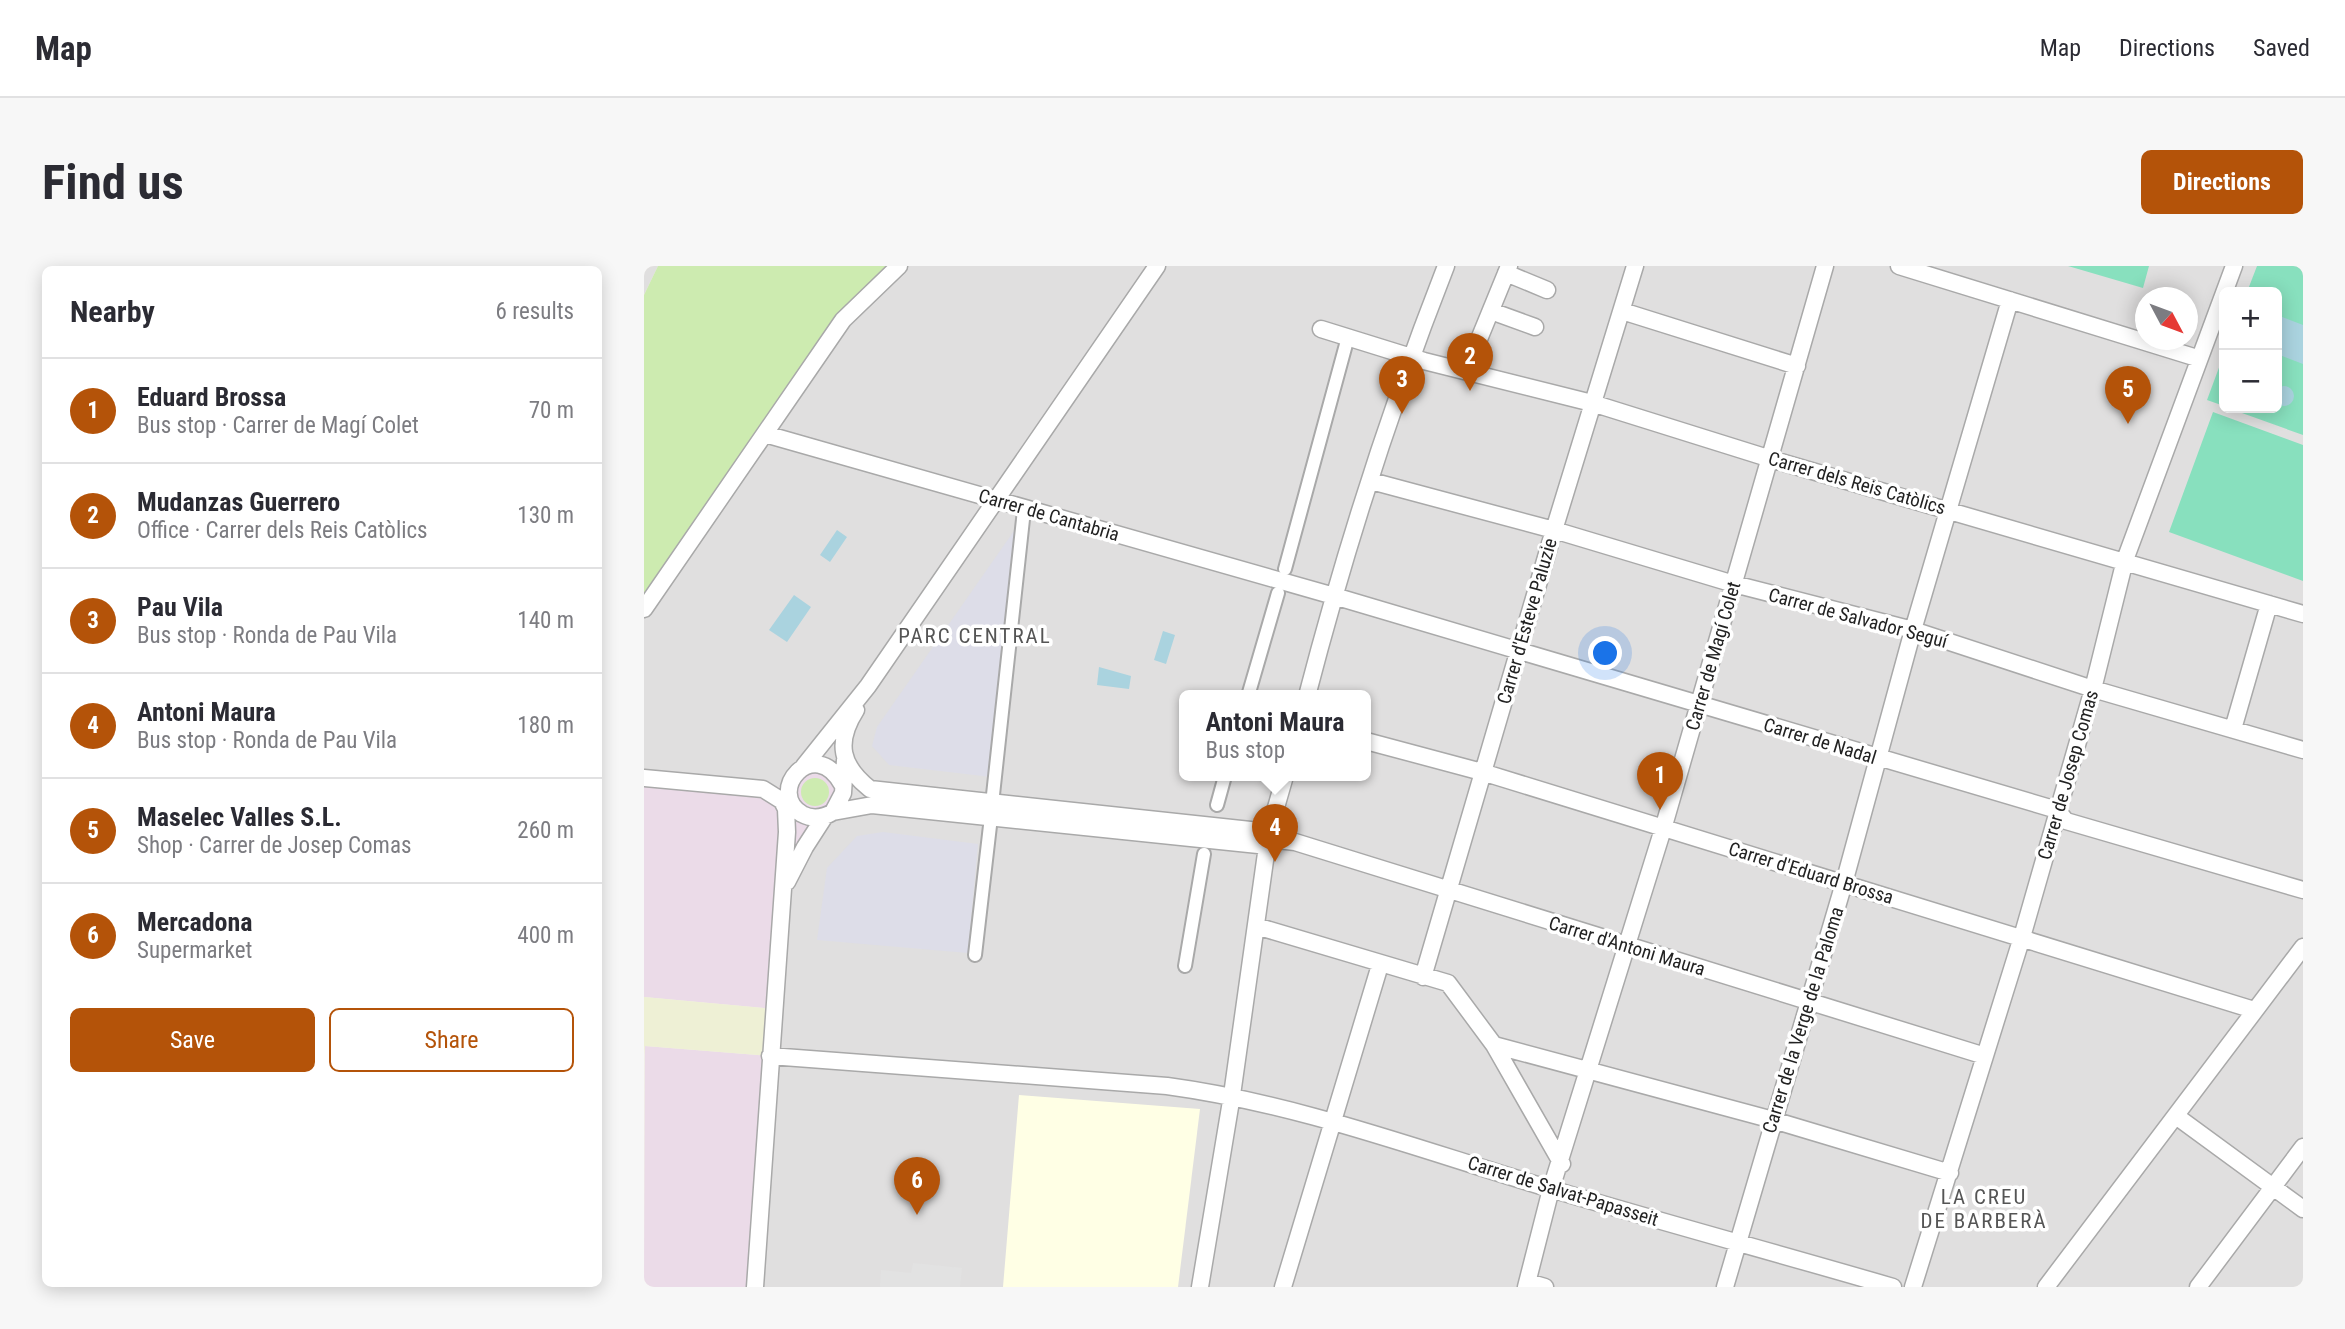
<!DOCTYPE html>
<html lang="en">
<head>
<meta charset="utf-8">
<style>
	:root { --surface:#fff; --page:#f7f7f7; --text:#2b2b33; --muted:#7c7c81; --line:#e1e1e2; --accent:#b45309 }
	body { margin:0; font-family:"Roboto Condensed",sans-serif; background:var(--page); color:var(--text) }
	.controls { position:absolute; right:21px; top:21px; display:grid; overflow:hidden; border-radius:10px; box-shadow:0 4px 18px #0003 }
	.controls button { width:63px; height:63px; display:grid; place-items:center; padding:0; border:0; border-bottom:2px solid var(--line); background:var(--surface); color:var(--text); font:35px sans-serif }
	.compass { position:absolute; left:1491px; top:21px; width:63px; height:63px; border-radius:50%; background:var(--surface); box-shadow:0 4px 18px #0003; rotate:131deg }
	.you { position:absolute; left:962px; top:388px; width:24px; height:24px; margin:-18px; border:5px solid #fff; border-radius:50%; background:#1a73e8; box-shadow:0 0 0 10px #1a73e833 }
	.badge { display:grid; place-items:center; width:46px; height:46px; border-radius:50%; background:var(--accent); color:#fff; font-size:23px; font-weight:700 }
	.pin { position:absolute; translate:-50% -58px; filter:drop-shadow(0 2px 4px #0008) }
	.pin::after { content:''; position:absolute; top:37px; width:24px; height:21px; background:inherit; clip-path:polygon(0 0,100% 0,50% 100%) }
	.popup { position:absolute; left:535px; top:424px; width:192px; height:91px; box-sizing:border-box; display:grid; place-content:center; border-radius:10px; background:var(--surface); filter:drop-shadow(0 2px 5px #0005); font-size:23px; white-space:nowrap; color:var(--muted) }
	.popup b { font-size:26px; color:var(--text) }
	.popup::after { content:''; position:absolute; left:50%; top:100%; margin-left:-14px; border:14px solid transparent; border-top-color:var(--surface) }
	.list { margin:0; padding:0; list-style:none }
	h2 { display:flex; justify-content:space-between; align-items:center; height:91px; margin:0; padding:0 28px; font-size:30px }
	h2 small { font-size:23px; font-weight:400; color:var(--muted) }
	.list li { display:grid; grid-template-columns:46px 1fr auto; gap:21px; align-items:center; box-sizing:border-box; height:105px; padding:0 28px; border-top:2px solid var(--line) }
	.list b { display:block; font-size:26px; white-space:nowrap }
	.list p { margin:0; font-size:23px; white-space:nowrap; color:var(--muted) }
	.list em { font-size:23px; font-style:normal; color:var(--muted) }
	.actions { display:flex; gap:14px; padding:21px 28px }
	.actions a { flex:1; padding:16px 0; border:2px solid var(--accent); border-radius:10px; text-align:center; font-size:24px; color:var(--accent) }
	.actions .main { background:var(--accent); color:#fff }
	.map { position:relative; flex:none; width:1659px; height:1021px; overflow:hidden; border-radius:10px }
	header { display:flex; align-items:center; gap:42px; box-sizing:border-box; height:98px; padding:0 35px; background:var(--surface); border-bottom:2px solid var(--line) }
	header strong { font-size:33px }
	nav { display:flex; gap:38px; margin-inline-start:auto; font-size:24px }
	.intro { display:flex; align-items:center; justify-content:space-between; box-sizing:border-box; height:168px; padding:0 42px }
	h1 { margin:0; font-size:49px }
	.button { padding:18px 32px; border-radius:10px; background:var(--accent); color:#fff; font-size:24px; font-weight:700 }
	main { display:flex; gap:42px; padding:0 42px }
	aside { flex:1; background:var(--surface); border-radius:10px; box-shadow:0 4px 18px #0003 }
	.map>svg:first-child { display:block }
</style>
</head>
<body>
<header>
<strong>Map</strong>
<nav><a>Map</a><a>Directions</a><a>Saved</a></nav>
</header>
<div class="intro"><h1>Find us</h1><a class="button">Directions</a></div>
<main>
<aside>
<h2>Nearby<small>6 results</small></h2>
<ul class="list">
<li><span class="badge">1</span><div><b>Eduard Brossa</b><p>Bus stop · Carrer de Magí Colet</p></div><em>70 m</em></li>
<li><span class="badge">2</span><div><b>Mudanzas Guerrero</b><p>Office · Carrer dels Reis Catòlics</p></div><em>130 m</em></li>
<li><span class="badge">3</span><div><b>Pau Vila</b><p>Bus stop · Ronda de Pau Vila</p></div><em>140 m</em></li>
<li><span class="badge">4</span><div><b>Antoni Maura</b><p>Bus stop · Ronda de Pau Vila</p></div><em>180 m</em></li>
<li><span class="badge">5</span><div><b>Maselec Valles S.L.</b><p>Shop · Carrer de Josep Comas</p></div><em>260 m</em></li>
<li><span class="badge">6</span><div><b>Mercadona</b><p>Supermarket</p></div><em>400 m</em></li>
</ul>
<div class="actions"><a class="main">Save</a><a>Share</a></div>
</aside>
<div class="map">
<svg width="1659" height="1021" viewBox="0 0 1659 1021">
	<rect width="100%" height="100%" fill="#f2efe9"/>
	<path fill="#e0dfdf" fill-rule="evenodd" d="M0,0H14L0,29Z
		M255,0H1659V1021H111L145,522L0,511V343L199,54ZM1580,26H1633V142H1580ZM1502,32H1544V74H1502ZM540,430H722V510H540Z"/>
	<path fill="#ebdbe8" d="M169,498L198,518L149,603L130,743L0,731V511L144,522Z
		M1,780L126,790L111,1021H0Z"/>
	<path fill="#ffffe5" d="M375,829L556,843L534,1021H359Z"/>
	<path fill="#eef0d5" d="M0,731L130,743L126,790L1,780L0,788Z"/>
	<path fill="#cdebb0" d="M14,0H255L199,54L0,343V29Z
		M157 526a14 14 0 1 1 28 0a14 14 0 1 1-28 0Z"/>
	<path fill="#88e0be" d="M1424,0H1505L1499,22Z
		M1613,0H1659V169L1584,142H1633V26H1603Z
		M1580,88V140L1563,134Z
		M1569,146L1659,179V315L1525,266Z"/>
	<path fill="#e2e2e2" d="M269,997L318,1002L316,1021H236L237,1004L267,1007Z"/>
	<path fill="#dddde8" d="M372,262L347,511L245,499L228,480L233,461Z
		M239,566L334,578L324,687L173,674L183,602L213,570Z"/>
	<path fill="#aad3df" d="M1633,49L1659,59V98L1633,88Z
		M1630 130a10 10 0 1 1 20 0a10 10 0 1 1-20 0Z
		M193,264L203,271L186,296L176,289Z
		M150,329L167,341L143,376L125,364Z
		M519,365L531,369L522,398L510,394Z
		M455,401L487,410L485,423L453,419Z"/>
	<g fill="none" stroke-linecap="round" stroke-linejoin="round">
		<g stroke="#a9a9a9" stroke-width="16">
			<path id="pedestrian" d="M641,303L704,71
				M604,430L634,327
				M348,538L380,244
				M573,539L581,510
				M331,689L347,551
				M541,700L560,588"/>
		</g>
		<g stroke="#a9a9a9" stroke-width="19">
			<path id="minor" d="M1255,0L1553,92
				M862,7L903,24
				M847,45L891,61
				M978,45L1153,100
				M677,63L780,95L948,137L1127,193L1659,348
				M822,105L865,0
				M121,168L690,330L1413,544L1422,555L1659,624
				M727,215L910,264L1090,318L1269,364L1449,423L1659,484
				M0,343L199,54L255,0
				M663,430C701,284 747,140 802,0
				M212,444C191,477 197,500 226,523L625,566
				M1589,463L1625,338
				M722,475L838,506L1610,744
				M160,500L224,420L513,0
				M0,512L119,523L143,538
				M198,518C170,468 121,526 158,548C169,554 179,552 189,546L199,527L201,494
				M189,546L228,539L624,580
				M624,573L651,576L1341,790
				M143,616L161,581L181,550
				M612,660L804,717L850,779L918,898
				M779,711L910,264L991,0
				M850,779L1129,854L1306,907
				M126,790L523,820C656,838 779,885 907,923C1021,957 1136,988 1249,1021
				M1532,850L1659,943
				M884,1016L901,1021
				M111,1021L143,566L142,543L137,533
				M556,1021L588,829L625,566L641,510
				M639,1021L736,699
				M882,1021L907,923L1019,563L1181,0
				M1081,1021L1200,617L1269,364L1366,34
				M1269,1021L1378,671L1449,423L1481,294L1590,0
				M1402,1021L1659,681
				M1554,1021L1659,881"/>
		</g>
		<use href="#pedestrian" stroke="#fff" stroke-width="12"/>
		<use href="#minor" stroke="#fff" stroke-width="16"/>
	</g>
	<g text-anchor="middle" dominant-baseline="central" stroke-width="7" stroke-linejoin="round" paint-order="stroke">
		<g font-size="19" fill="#222" stroke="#fff">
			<text transform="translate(1213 217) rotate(16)">Carrer dels Reis Catòlics</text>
			<text transform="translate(405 249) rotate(16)">Carrer de Cantabria</text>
			<text transform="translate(1214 352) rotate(15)">Carrer de Salvador Seguí</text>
			<text transform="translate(883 355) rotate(-74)">Carrer d'Esteve Paluzie</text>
			<text transform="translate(1069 390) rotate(-74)">Carrer de Magí Colet</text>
			<text transform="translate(1176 475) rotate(17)">Carrer de Nadal</text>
			<text transform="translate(1424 509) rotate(-74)">Carrer de Josep Comas</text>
			<text transform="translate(1167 607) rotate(17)">Carrer d'Eduard Brossa</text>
			<text transform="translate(983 680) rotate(17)">Carrer d'Antoni Maura</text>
			<text transform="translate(1159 754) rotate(-73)">Carrer de la Verge de la Paloma</text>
			<text transform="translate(919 925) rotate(17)">Carrer de Salvat-Papasseit</text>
		</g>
		<g font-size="21" letter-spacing="2" fill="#555" stroke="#fff">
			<text x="331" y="370">PARC CENTRAL</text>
			<text x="1340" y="931">LA CREU<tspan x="1340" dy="24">DE BARBERÀ</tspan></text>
		</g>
	</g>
</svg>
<div class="controls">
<button>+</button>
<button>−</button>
</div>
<svg class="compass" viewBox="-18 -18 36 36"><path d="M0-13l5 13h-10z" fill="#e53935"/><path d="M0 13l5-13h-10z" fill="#7c7c81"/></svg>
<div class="you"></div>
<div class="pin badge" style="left:1016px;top:544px">1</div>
<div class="pin badge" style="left:826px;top:125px">2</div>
<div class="pin badge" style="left:758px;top:148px">3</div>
<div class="pin badge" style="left:631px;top:596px">4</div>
<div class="popup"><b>Antoni Maura</b>Bus stop</div>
<div class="pin badge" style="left:1484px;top:158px">5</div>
<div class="pin badge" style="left:273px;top:949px">6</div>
</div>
</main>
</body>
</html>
